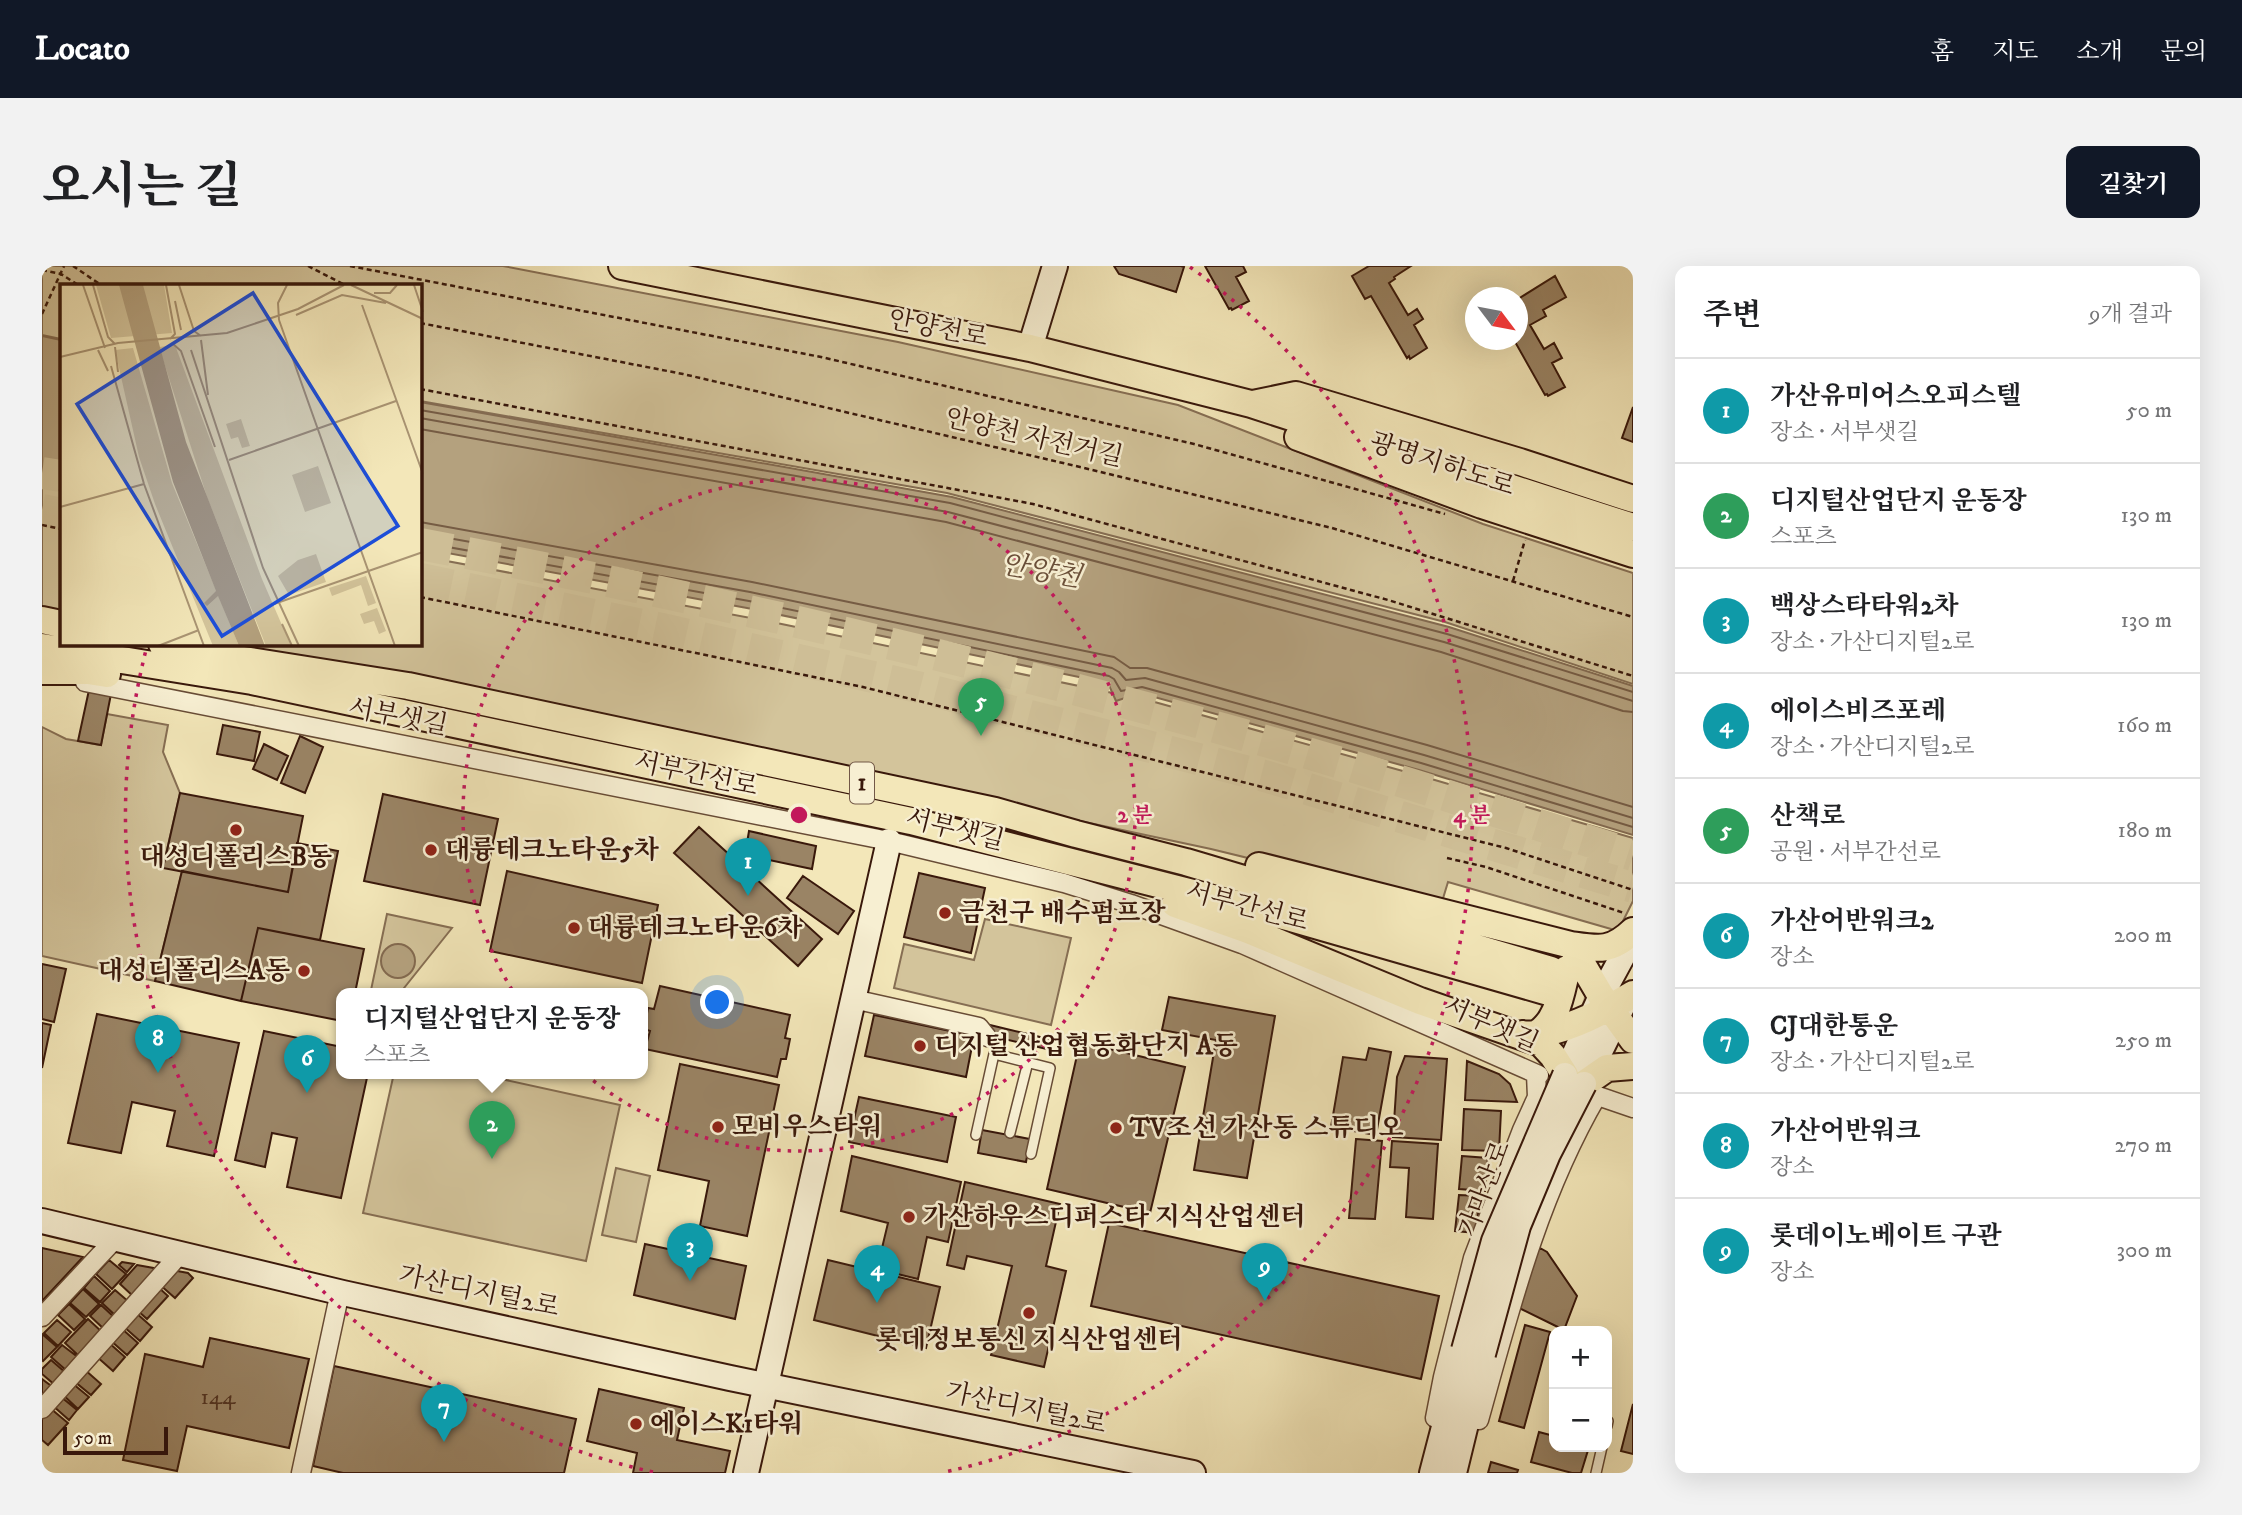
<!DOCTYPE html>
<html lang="ko">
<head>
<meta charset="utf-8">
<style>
	:root { --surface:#fff; --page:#f2f2f2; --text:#202124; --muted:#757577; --line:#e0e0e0; --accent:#111827 }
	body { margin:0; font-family:"IM FELL DW Pica","Noto Serif KR",serif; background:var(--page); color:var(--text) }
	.controls { position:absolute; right:21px; bottom:21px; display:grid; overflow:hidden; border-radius:14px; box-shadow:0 7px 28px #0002 }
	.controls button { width:63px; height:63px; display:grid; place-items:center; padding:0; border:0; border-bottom:2px solid var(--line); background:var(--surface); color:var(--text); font:35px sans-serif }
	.compass { position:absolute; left:1423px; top:21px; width:63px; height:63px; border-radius:50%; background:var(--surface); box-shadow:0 7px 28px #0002; rotate:122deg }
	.scale { position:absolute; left:21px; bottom:18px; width:105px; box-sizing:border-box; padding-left:7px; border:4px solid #39180b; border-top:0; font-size:19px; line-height:24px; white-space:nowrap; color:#39180b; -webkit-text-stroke:5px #f7efd2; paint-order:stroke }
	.you { position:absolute; left:676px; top:737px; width:24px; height:24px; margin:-18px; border:5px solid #fff; border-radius:50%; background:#1a73e8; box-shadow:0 0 0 10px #1a73e833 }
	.badge { display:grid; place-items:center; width:46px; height:46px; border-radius:50%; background:var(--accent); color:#fff; font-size:23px; font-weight:700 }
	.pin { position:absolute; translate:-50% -58px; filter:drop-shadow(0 2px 4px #0008) }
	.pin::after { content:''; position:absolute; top:37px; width:24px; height:21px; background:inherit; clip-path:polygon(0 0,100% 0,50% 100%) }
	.popup { position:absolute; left:294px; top:722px; width:312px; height:91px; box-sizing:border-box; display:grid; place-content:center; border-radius:14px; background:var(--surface); filter:drop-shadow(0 2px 5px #0005); font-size:23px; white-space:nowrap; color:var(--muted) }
	.popup b { font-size:26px; color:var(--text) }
	.popup::after { content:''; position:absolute; left:50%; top:100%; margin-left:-14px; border:14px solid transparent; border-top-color:var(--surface) }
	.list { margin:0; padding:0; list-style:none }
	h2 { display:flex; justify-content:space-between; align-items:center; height:91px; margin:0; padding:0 28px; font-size:30px }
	h2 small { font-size:23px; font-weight:400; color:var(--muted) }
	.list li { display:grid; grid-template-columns:46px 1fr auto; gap:21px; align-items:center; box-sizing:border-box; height:105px; padding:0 28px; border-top:2px solid var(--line) }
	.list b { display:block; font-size:26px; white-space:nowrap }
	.list p { margin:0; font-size:23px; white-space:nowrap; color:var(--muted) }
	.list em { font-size:23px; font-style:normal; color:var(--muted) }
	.map { position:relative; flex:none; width:1591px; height:1207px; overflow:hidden; border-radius:14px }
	header { display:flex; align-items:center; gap:42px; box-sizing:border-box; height:98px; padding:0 35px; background:var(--accent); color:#fff }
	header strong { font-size:33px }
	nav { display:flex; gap:38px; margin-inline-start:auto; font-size:24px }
	.intro { display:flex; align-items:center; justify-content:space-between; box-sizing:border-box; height:168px; padding:0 42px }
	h1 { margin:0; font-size:49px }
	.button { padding:18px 32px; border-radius:14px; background:var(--accent); color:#fff; font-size:24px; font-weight:700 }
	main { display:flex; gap:42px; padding:0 42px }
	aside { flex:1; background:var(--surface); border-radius:14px; box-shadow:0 7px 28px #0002 }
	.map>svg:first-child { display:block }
</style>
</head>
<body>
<header>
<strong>Locato</strong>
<nav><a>홈</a><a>지도</a><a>소개</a><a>문의</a></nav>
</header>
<div class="intro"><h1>오시는 길</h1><a class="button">길찾기</a></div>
<main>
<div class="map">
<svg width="1591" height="1207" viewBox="0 0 1591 1207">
	<rect width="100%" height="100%" fill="#f3e7b9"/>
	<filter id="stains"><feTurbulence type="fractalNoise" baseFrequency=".00286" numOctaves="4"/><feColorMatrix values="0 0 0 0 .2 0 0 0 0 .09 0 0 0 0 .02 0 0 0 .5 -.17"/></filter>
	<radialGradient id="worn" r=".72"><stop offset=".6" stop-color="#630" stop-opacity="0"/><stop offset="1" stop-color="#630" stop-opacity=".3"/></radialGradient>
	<path fill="#d3c49b" stroke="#866e53" stroke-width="2" d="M0,0H461L856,76L1136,139L1441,258L1591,307V418L1403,356L905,227L378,135V19H19V73L0,69Z
		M0,221L19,224V352L0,349Z
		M378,290L730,356L1109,435L1386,512L1591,572V635L1576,665L1406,616L1399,639L1169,583L499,440L178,378H378Z
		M65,448L126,459L121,486L138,527L121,601L140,605L113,715L0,690V461L24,473L59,479Z
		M345,648L410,662L358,727L329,724Z
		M943,653L1029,672L1009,759L852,722L862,678L932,694Z
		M352,807H432L578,839L544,995L321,947Z
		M574,902L608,910L594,976L560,969Z"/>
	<path fill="#b4a17e" stroke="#836a50" stroke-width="2" d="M0,70L19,74V217L0,213Z
		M378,136L910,231L1407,361L1591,420V569L1377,504L1098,427L1074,435L1066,417L705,342L378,282Z
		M339 695a17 17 0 1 1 34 0a17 17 0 1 1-34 0Z"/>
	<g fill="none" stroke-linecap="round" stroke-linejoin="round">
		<path stroke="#765c44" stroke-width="2" d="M378,144L908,237L1405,368L1591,426
			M378,152L906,246L1402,376L1591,435
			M378,163L904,256L1399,386L1581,445L1591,446
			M378,256L710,316L1072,391L1088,402H1105L1385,479L1591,541
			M378,267L708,326L1070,402L1077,406L1084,414L1103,412L1382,489L1591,552
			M378,276L707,335L1067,410L1072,413L1079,425L1100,421L1379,497L1591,561"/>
	</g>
	<path fill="#9a8465" stroke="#39180b" stroke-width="2" d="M1072,0H1139L1142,1L1134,26L1077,8Z
		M1163,0H1201L1204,6L1194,11L1207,35L1190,44L1189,42L1187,43Z
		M1327,0H1369L1352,11L1353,13L1347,17L1366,49L1375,43L1381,53L1372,59L1385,82L1368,93L1367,90L1365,92L1329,30L1323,33L1310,10Z
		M1513,10L1524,31L1501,44L1504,50L1488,59L1502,83L1512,77L1520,92L1510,97L1523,121L1506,130L1505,128L1503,129L1472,74H1476V33Z
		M1591,141V176L1580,172Z
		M47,424L69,428L59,479L36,475Z
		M181,459L218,466L212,495L175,488Z
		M258,470L281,481L263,527L239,517Z
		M222,478L246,490L235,514L211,503Z
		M138,527L261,550L246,626L121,602Z
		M341,528L456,553L438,639L322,615Z
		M657,561L780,673L756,700L632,587Z
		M707,565L774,580L770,603L703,589Z
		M255,577L296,585L278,674L216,662L199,735L113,715L140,605L246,626Z
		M465,605L616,639L600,717L448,685Z
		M877,607L943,622L929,687L862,671Z
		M761,610L812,645L796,668L745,632Z
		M216,662L322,683L313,727H300V755L199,735Z
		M0,698L24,703L12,756L0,753Z
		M618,720L748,749L743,772L748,773L744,793H739L735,811L603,783L608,765L602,763L606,742L612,743Z
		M1127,731L1233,750L1205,912L1152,904L1174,774L1120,764Z
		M55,748L197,777L172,890L125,880L133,845L90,836L79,887L26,877Z
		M832,749L932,770L924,811L823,790Z
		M0,757L9,759L0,802Z
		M948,759L1011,774L1009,784L945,769Z
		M222,765L300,781V807H326L299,932L245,921L255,872L230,867L223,901L193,894Z
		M1038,776L1143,801L1108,947L1005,923Z
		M1327,782L1349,786L1334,869L1289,861L1301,791L1324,794Z
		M1363,790L1405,793L1399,874L1351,871L1355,811Z
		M1425,795L1457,808L1468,818L1475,836L1423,834Z
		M638,798L737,819L705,970L658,960L667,915L616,904Z
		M817,831L914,851L905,896L807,876Z
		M1422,843L1459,845L1457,885L1420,884Z
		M940,864L988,873L984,896L936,887Z
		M1314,873L1340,875L1333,953L1307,952Z
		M1350,875L1396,878L1391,953L1364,951L1367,902L1348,901Z
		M810,890L919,916L906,976L885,971L876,1013L835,1003L846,957L799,945Z
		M1420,890L1446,892L1443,925L1417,923Z
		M923,916L1018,938L1004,1000L1024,1005L1002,1101L949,1089L970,1000L925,990L922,1003L905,999Z
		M1417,929L1438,930L1434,967L1413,965Z
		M1067,957L1397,1030L1379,1113L1049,1040Z
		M603,978L704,1000L693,1053L592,1029Z
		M0,982L41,991L0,1035Z
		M1498,982L1505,986L1535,1030L1522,1064L1473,1040L1491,987Z
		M67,994L84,1008L70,1023L54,1008Z
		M786,994L898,1021L884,1082L772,1054Z
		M80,996L92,998L85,1006L77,999Z
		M95,999L117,1003L92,1031L78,1018Z
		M130,1004L146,1007L151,1012L133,1032L117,1018Z
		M52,1010L68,1025L58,1036L42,1022Z
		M116,1021L126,1030L105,1053L95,1044Z
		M41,1023L57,1038L44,1051L28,1037Z
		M73,1024L87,1036L74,1050L60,1037Z
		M27,1038L43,1053L32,1064L16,1049Z
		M59,1039L73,1052L62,1063L48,1050Z
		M93,1046L110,1061L98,1075L81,1060Z
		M46,1053L60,1066L37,1090L23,1077Z
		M15,1054L29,1066L16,1080L2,1067Z
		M1483,1059L1508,1066L1482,1162L1457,1155Z
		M79,1062L96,1077L85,1089L68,1074Z
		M0,1068L15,1081L1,1095L0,1094Z
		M168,1072L267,1093L247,1182L145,1160L135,1205L81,1194L103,1088L161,1101Z
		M66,1076L83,1091L71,1105L54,1090Z
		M20,1079L37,1092L25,1105L9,1091Z
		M9,1094L24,1107L13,1119L0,1108V1103Z
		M292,1100L534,1153L522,1207H301L271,1200Z
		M42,1103L59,1118L49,1129L32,1115Z
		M0,1113L12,1122L0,1138Z
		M30,1117L47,1131L36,1143L19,1127Z
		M557,1123L642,1142L635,1174L688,1185L683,1207H591L595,1187L545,1175Z
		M18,1130L35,1144L27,1154L10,1139Z
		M1591,1138V1188L1579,1185Z
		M8,1142L26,1157L6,1179L0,1174V1152Z
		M1497,1166L1512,1170V1181H1547L1539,1207H1530L1489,1196Z
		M1449,1196L1476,1204L1475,1207H1446Z"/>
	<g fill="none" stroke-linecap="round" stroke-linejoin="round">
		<path stroke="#cebe96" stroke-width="26" stroke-dasharray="26 13" stroke-linecap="butt" d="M1503,725L1591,751"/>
		<path stroke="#cebe96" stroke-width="32" stroke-dasharray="32 16" stroke-linecap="butt" d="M0,207L19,210
			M0,244L19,248
			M378,278C671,333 962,400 1248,482C1363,515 1477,553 1591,589
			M378,313L620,363L875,421L1226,511L1591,621"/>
		<g stroke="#684c36" stroke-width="12">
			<path id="lane" d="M968,867L986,796
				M934,869L952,788L1008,802L989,888
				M1565,1160L1566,1155
				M1554,1207L1560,1181"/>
		</g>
		<g stroke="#684c36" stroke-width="21">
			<path id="street" d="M43,416L847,575L1022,617L1089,638L1200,678L1497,809
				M811,733L937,761L945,771
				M1553,829L1591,842
				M0,1051L74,972
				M0,1143L139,987
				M1393,1152L1401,1111L1431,992L1480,864L1495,831L1494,808
				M1437,1154C1468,1043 1496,931 1555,830
				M259,1207L296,1035"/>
		</g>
		<g stroke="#39180b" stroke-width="28">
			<path id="secondary" d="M988,82L1013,0
				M1523,809L1559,730L1591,671
				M1542,818L1582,737
				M0,955L301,1027L688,1112L1151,1207
				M704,1207L847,575
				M1390,1207L1422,1084
				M1412,1207L1441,1088"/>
		</g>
		<g stroke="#39180b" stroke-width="30">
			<path id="primary" d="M580,0L988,82L1209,138L1591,261
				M1211,138L1254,129L1478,196L1591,233
				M1256,171L1440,239L1591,288
				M0,354L19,358
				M120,378L195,393L366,420L953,545L1034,568L1144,596L1509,704
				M0,381L210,415L869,555L1249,652L1503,725
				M0,405H46L65,408
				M1217,600L1529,679C1557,683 1569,686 1591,665
				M1133,638L1206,664L1378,735L1499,777L1511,790L1523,809
				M1529,679L1559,730L1591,774
				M1480,768C1513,772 1563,745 1591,728
				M1494,768C1516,756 1519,726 1525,703
				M1542,818L1565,802L1591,800"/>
		</g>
		<path stroke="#39180b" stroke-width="2.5" stroke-dasharray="5 3.5" stroke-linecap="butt" d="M31,0L59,19
			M266,0L303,19
			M308,0L779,91L1152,178L1403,248
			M0,4L19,8L36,19
			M0,48L22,0
			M378,57L641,108L1038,201L1290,262L1591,351
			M378,123L991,238L1346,334L1591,410
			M0,259L19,263
			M1471,315L1483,274
			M378,331L821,421L1464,582L1591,624
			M1405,592L1444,601L1582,647"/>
		<use href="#lane" stroke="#f7efd2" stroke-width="9"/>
		<use href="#street" stroke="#f7efd2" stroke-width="18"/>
		<use href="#secondary" stroke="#f7efd2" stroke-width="24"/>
		<use href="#primary" stroke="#f3e7b9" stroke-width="26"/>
		<g stroke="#39180b" stroke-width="28" stroke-linecap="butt">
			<path id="secondary-bridge" d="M1422,1084L1452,975L1523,809
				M1441,1088L1476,960L1506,888L1542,818"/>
		</g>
		<use href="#secondary-bridge" stroke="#f7efd2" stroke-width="24"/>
	</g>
	<g fill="none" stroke="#c2185b" stroke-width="3.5" stroke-dasharray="3.5 7">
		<circle cx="757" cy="549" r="336"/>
		<path d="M611 1206A673 673 0 0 1 105 380M1148 1A673 673 0 0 1 903 1206"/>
	</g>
	<g fill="#8f2418" stroke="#f7efd2" stroke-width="2.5">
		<circle cx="194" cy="564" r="7"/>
		<circle cx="389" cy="584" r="7"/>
		<circle cx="903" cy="647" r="7"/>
		<circle cx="532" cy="662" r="7"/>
		<circle cx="262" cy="705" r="7"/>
		<circle cx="878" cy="780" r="7"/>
		<circle cx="676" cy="861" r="7"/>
		<circle cx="1074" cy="862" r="7"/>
		<circle cx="867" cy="951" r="7"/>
		<circle cx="987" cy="1047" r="7"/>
		<circle cx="594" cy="1158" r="7"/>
	</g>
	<g text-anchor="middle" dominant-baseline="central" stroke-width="5" stroke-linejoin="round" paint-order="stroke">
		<g font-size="23" fill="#513322">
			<text x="176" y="1131">144</text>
		</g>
		<rect fill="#f7efd2" stroke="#725847" stroke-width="2" x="808" y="496.5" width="24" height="41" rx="5"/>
		<g font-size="24" font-weight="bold" fill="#39180b">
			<text x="820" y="517">1</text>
		</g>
		<g font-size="26" fill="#39180b" stroke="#f7efd2">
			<text transform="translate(896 63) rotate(11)">안양천로</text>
			<text transform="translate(992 172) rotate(13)">안양천 자전거길</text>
			<text transform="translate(1400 199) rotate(18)">광명지하도로</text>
			<text transform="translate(356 451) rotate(11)">서부샛길</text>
			<text transform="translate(654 509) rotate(12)">서부간선로</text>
			<text transform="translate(913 564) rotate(14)">서부샛길</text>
			<text transform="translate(1205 641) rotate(15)">서부간선로</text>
			<text transform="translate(1449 759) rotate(24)">서부샛길</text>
			<text transform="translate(1443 923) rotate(-69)">가마산로</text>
			<text transform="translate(437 1026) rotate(12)">가산디지털2로</text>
			<text transform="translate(984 1143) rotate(12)">가산디지털2로</text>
		</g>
		<g font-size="26" font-weight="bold" fill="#39180b" stroke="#f7efd2" text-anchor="start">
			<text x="403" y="584">대륭테크노타운5차</text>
			<text x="194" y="591" text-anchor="middle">대성디폴리스B동</text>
			<text x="917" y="647">금천구 배수펌프장</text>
			<text x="546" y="662">대륭테크노타운6차</text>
			<text x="248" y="705" text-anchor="end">대성디폴리스A동</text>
			<text x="892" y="780">디지털 산업협동화단지 A동</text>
			<text x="690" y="861">모비우스타워</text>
			<text x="1088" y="862">TV조선 가산동 스튜디오</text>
			<text x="881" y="951">가산하우스디퍼스타 지식산업센터</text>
			<text x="987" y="1074" text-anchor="middle">롯데정보통신 지식산업센터</text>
			<text x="608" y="1158">에이스K1타워</text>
		</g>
		<g font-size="28" font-style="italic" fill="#6a4f39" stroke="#f7efd2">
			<text transform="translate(999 305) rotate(10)">안양천</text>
		</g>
	</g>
	<g transform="translate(18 18)">
		<rect width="362" height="362" fill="#f3e7b9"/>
		<path d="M36,1H104L112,49L51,54ZM115,61L202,295L231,362H206L147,213L99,63ZM73,64L112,199L179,362H153L95,220L79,173L55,66ZM181,135L190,162L182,164L178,153L171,155L166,140ZM258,182L271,219L245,228L232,191ZM256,270L266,298L229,311L218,292L238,276ZM306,292L316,319L308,322L301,301L272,312L269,304ZM317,324L326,347L319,350L314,337L304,340L300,330Z" fill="#d3c49b"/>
		<path d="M59,1H83L126,158L205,362H179L158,312L147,322L144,319L156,307L113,198Z" fill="#b4a17e"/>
		<path fill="none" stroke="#a99473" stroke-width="2" d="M23,1L45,64M33,1L48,53L55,60M106,1L115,50L110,55M119,1L134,47L141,52M291,1L363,35M354,1L363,28M314,9H330L337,1M115,17L121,46M302,21L363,190M236,31L282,11L326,19M219,36L335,362M219,36L218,19L227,1M141,56L148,111M112,59L121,67L155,163M55,63L58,88M38,66L48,87M131,66L203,284L239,362M0,73L58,59L167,49L238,25L284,1M51,82L84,200L144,362M169,176L336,117M0,223L84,200M214,320L363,268M222,340L232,362M98,362L139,346"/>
		<path fill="#1d4ed8" fill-opacity="0.15" stroke="#1d4ed8" stroke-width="3.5" d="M193,9L338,242L162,352L17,120Z"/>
		<rect width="362" height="362" fill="none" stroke="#39180b" stroke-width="3.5"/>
	</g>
	<circle cx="757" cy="549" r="10" fill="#c2185b" stroke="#f7efd2" stroke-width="3.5"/>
	<g font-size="21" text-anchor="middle" font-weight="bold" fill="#c2185b" stroke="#f7efd2" stroke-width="5" stroke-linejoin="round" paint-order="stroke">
		<text x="1093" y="556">2 분</text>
		<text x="1430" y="556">4 분</text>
	</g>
	<rect width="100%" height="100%" filter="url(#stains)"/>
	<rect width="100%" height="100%" fill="url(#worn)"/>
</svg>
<div class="controls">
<button>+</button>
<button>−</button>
</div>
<svg class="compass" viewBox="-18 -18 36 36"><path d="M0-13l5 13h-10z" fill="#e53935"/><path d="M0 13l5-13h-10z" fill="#757577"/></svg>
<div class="scale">50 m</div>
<div class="you"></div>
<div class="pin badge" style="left:706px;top:630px;background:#0f9aa8">1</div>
<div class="pin badge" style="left:450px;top:893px;background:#2e9e5b">2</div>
<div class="popup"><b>디지털산업단지 운동장</b>스포츠</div>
<div class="pin badge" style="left:648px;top:1015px;background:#0f9aa8">3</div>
<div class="pin badge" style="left:835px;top:1037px;background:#0f9aa8">4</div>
<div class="pin badge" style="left:939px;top:470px;background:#2e9e5b">5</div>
<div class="pin badge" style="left:265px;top:827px;background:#0f9aa8">6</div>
<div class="pin badge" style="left:402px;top:1176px;background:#0f9aa8">7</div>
<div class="pin badge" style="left:116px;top:807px;background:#0f9aa8">8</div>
<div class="pin badge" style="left:1223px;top:1035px;background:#0f9aa8">9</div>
</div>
<aside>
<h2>주변<small>9개 결과</small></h2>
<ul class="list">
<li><span class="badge" style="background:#0f9aa8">1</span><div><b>가산유미어스오피스텔</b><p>장소 · 서부샛길</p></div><em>50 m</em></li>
<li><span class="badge" style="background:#2e9e5b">2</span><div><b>디지털산업단지 운동장</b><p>스포츠</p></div><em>130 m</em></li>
<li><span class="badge" style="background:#0f9aa8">3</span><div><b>백상스타타워2차</b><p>장소 · 가산디지털2로</p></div><em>130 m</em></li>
<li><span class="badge" style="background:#0f9aa8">4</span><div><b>에이스비즈포레</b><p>장소 · 가산디지털2로</p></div><em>160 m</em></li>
<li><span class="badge" style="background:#2e9e5b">5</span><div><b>산책로</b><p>공원 · 서부간선로</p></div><em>180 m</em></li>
<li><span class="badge" style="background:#0f9aa8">6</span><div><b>가산어반워크2</b><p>장소</p></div><em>200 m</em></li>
<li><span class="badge" style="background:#0f9aa8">7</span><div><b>CJ대한통운</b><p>장소 · 가산디지털2로</p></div><em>250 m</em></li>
<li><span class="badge" style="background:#0f9aa8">8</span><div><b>가산어반워크</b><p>장소</p></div><em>270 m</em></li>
<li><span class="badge" style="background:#0f9aa8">9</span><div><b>롯데이노베이트 구관</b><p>장소</p></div><em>300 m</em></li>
</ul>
</aside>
</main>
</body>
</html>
